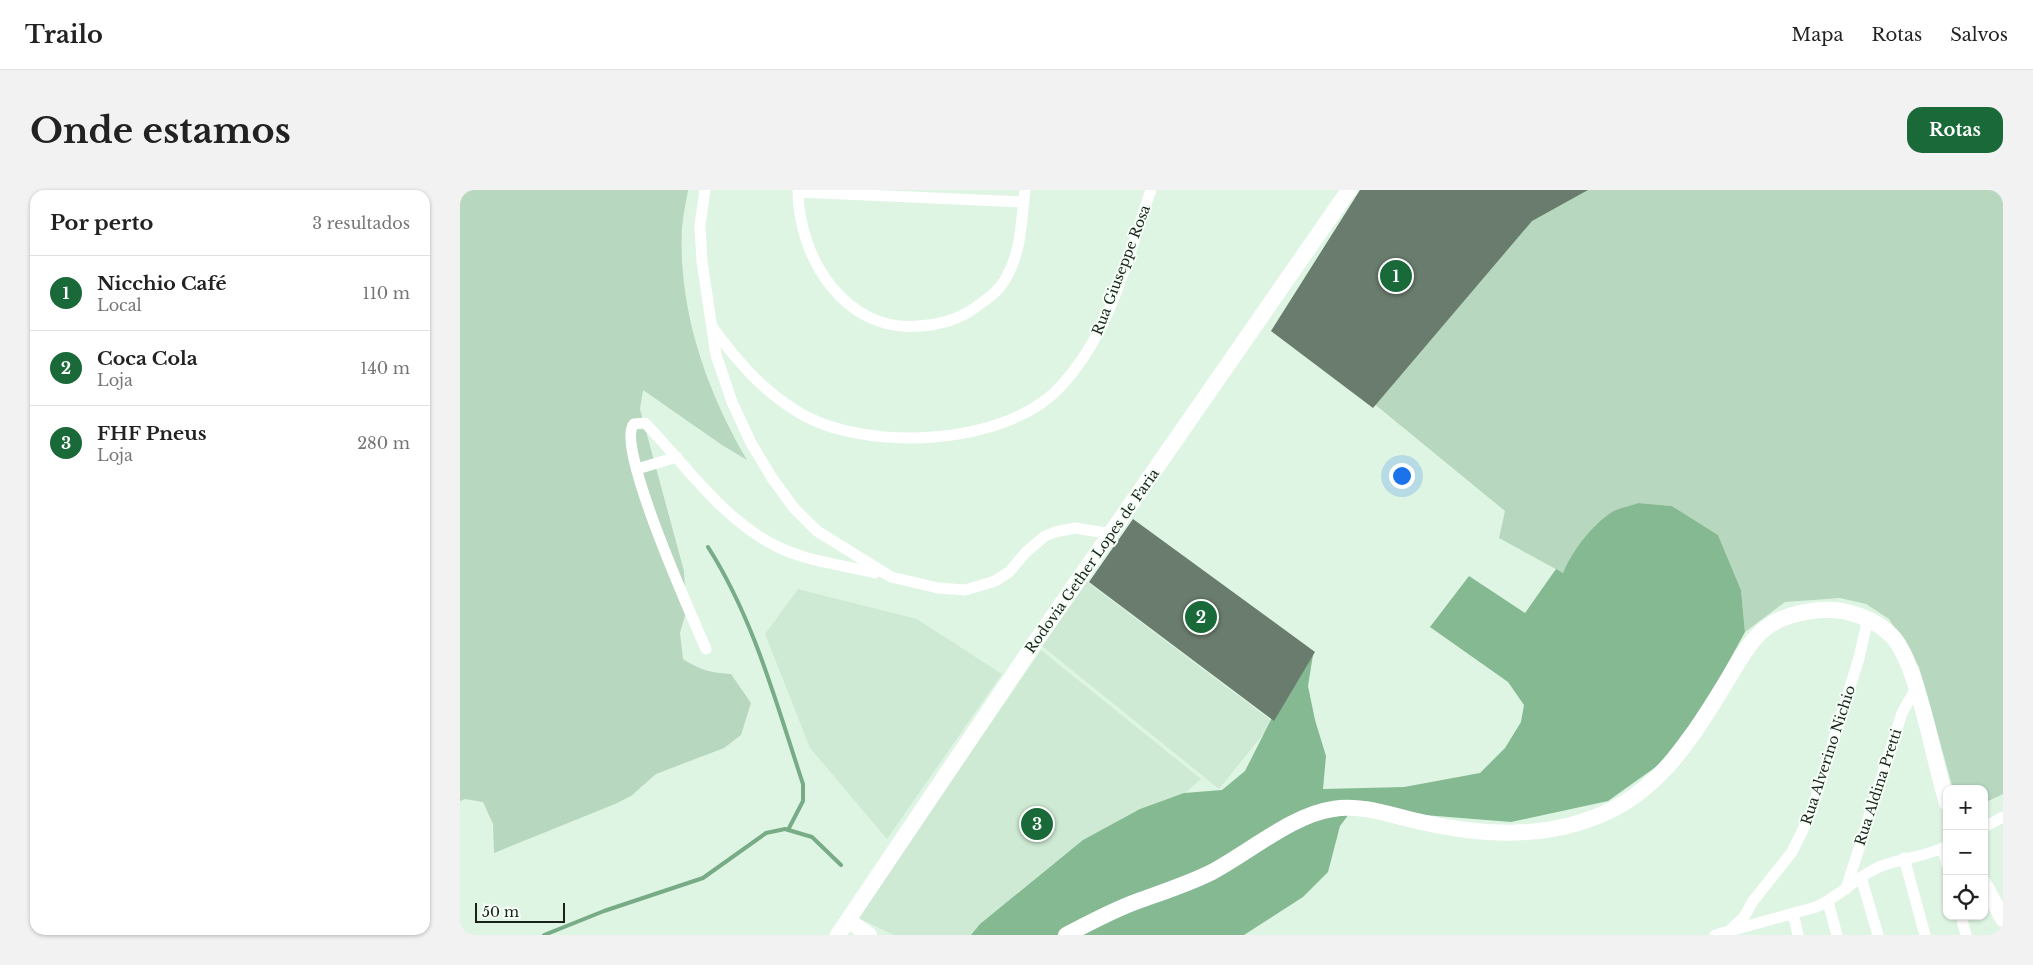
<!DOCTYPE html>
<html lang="pt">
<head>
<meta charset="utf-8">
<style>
	:root { --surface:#fff; --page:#f2f2f2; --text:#222; --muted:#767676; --line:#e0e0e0; --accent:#1a6939 }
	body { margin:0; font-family:"Libre Baskerville",serif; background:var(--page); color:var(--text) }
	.controls { position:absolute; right:15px; bottom:15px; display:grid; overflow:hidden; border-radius:10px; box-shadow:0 1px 4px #0004 }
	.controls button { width:45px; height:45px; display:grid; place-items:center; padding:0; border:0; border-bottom:1px solid var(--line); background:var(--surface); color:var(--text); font:25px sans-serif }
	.scale { position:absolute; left:15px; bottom:12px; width:90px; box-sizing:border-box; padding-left:5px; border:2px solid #19211b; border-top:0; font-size:14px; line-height:18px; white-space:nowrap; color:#19211b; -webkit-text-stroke:4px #f5fef7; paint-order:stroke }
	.you { position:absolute; left:941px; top:285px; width:18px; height:18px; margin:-12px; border:4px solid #fff; border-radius:50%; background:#1a73e8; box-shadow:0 0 0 8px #1a73e833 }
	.badge { display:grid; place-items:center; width:32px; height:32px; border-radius:50%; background:var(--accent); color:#fff; font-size:16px; font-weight:700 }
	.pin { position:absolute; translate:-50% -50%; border:2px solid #fff; box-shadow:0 1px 5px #0006 }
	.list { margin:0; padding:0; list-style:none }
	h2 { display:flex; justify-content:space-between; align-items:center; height:65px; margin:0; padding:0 20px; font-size:21px }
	h2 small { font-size:16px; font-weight:400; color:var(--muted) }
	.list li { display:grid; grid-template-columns:32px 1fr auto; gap:15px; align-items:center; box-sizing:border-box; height:75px; padding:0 20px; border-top:1px solid var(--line) }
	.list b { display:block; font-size:19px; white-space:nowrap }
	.list p { margin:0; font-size:16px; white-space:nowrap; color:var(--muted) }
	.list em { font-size:16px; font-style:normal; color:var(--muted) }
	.icon { flex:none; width:28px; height:28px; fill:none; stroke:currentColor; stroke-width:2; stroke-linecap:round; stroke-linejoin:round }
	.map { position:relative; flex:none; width:1543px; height:745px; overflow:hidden; border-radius:15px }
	header { display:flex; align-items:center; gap:30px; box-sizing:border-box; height:70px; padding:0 25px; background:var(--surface); border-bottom:1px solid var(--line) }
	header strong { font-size:24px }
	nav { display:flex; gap:28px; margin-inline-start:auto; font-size:18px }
	.intro { display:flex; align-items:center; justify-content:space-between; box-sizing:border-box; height:120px; padding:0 30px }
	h1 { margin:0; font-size:35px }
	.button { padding:12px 22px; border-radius:15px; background:var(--accent); color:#fff; font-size:18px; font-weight:700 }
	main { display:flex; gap:30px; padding:0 30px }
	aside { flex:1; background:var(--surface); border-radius:15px; box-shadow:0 1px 4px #0004 }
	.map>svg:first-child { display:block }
</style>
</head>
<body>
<header>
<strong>Trailo</strong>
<nav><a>Mapa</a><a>Rotas</a><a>Salvos</a></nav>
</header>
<div class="intro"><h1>Onde estamos</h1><a class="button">Rotas</a></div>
<main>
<aside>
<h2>Por perto<small>3 resultados</small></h2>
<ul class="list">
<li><span class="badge">1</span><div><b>Nicchio Café</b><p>Local</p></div><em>110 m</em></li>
<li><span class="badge">2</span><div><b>Coca Cola</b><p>Loja</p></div><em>140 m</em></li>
<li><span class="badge">3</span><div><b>FHF Pneus</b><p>Loja</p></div><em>280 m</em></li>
</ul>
</aside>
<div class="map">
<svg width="1543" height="745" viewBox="0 0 1543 745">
	<rect width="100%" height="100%" fill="#dff5e4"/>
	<path fill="#ceead4" d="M622,388L813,532L759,599L577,452Z
		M338,399L457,429L542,484L427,649L350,558L305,444Z
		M581,460L741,589L641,679L549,745H434L398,728Z"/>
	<path fill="#b7d7be" d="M0,0H228C226,13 223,25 222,38C218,120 246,200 287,270L262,255L183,200L180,219L224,381L226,422L220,443L223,469C239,480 252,483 271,484L291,513L281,545L264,558L196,584L171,606L155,614L34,663L33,634L23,612L5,609L0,611Z
		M1089,0H1543V604L1524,613V599H1493L1459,477L1429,429L1406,414L1380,408L1325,412L1285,442L1281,400L1258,345L1212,316L1178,313L1154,321L1135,336L1109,371L1103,383L1039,348L1045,321L818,135Z"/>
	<path fill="#84b992" d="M1178,313L1212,316L1258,345L1281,400L1285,442L1246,513L1200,574L1148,611L1051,632L939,623L895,616L880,636L868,682L843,707L784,745H511L520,734L623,650L680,619L724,603L762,600L785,581L818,516L828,483L853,465L848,496L855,530L866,566L863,599L944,597L1020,583L1045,558L1061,532L1064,515L1048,492L970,437L1009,386L1065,423L1096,379L1103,383C1113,360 1131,336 1152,322C1159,318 1170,316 1178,313Z"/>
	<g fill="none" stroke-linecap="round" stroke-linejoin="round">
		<path stroke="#78ac86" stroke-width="4" d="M248,357C294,429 316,513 343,594V611L328,640
			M84,745L144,721L243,688L306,643L325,639L352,647L381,675"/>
	</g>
	<path fill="#697c6d" d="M900,0H1128L1072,31L913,218L811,141Z
		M673,329L855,462L814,531L629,392Z"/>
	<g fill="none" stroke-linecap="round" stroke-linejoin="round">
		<path stroke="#fff" stroke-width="11" d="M245,0L240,35L242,72L256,165L272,212L291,253L312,288L334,318L357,341L431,387L478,398L505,400L535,391L549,382L566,362L585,346L595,342L615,338L652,344
			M338,0C338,67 385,143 459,136C478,135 494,131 510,121C523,112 538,103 546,88C562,60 561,31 565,0
			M338,2L563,12
			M253,138C277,171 302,200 338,222C405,263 546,256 600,197C651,143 667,68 691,0
			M177,279L217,267
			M246,459C233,429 154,254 174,234L185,233C226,275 262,329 316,356C345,371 383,375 415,383
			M1524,637L1543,627
			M1482,658L1487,674
			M1444,668L1465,745
			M1401,687L1418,745
			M1386,699L1442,523L1456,498
			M1368,712L1377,745
			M1333,723L1338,745
			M1501,726L1506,745
			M1271,739L1284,727L1293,711L1332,662L1351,623L1399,468L1408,428
			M1255,745L1356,717C1379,707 1396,687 1419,677C1440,668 1466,667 1487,656"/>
		<path stroke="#fff" stroke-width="16" d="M1524,694L1543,729
			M388,730L409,745
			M378,745L576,451L889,0
			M606,745C629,733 653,720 678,711C703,702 728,694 752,682C788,663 834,624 873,619C901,614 930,625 957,631C1021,646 1087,650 1147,622C1205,595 1236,541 1268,489C1278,473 1287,455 1301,442C1321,423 1361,416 1387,422C1404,426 1420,434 1432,446C1458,473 1474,573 1487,613"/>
	</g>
	<g text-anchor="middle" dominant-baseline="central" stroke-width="4" stroke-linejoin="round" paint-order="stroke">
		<g font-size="14" fill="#19211b" stroke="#f5fef7">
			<text transform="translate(661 80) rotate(-69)">Rua Giuseppe Rosa</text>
			<text transform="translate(632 371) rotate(-55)">Rodovia Gether Lopes de Faria</text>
			<text transform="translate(1368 565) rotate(-72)">Rua Alverino Nichio</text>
			<text transform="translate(1418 597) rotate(-72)">Rua Aldina Pretti</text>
		</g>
	</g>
</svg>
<div class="controls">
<button>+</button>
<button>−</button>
<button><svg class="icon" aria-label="locate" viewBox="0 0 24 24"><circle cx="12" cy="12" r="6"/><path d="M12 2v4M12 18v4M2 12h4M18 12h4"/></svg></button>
</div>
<div class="scale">50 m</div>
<div class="you"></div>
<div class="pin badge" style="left:936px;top:86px">1</div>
<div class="pin badge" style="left:741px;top:427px">2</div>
<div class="pin badge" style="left:577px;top:634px">3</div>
</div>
</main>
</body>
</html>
